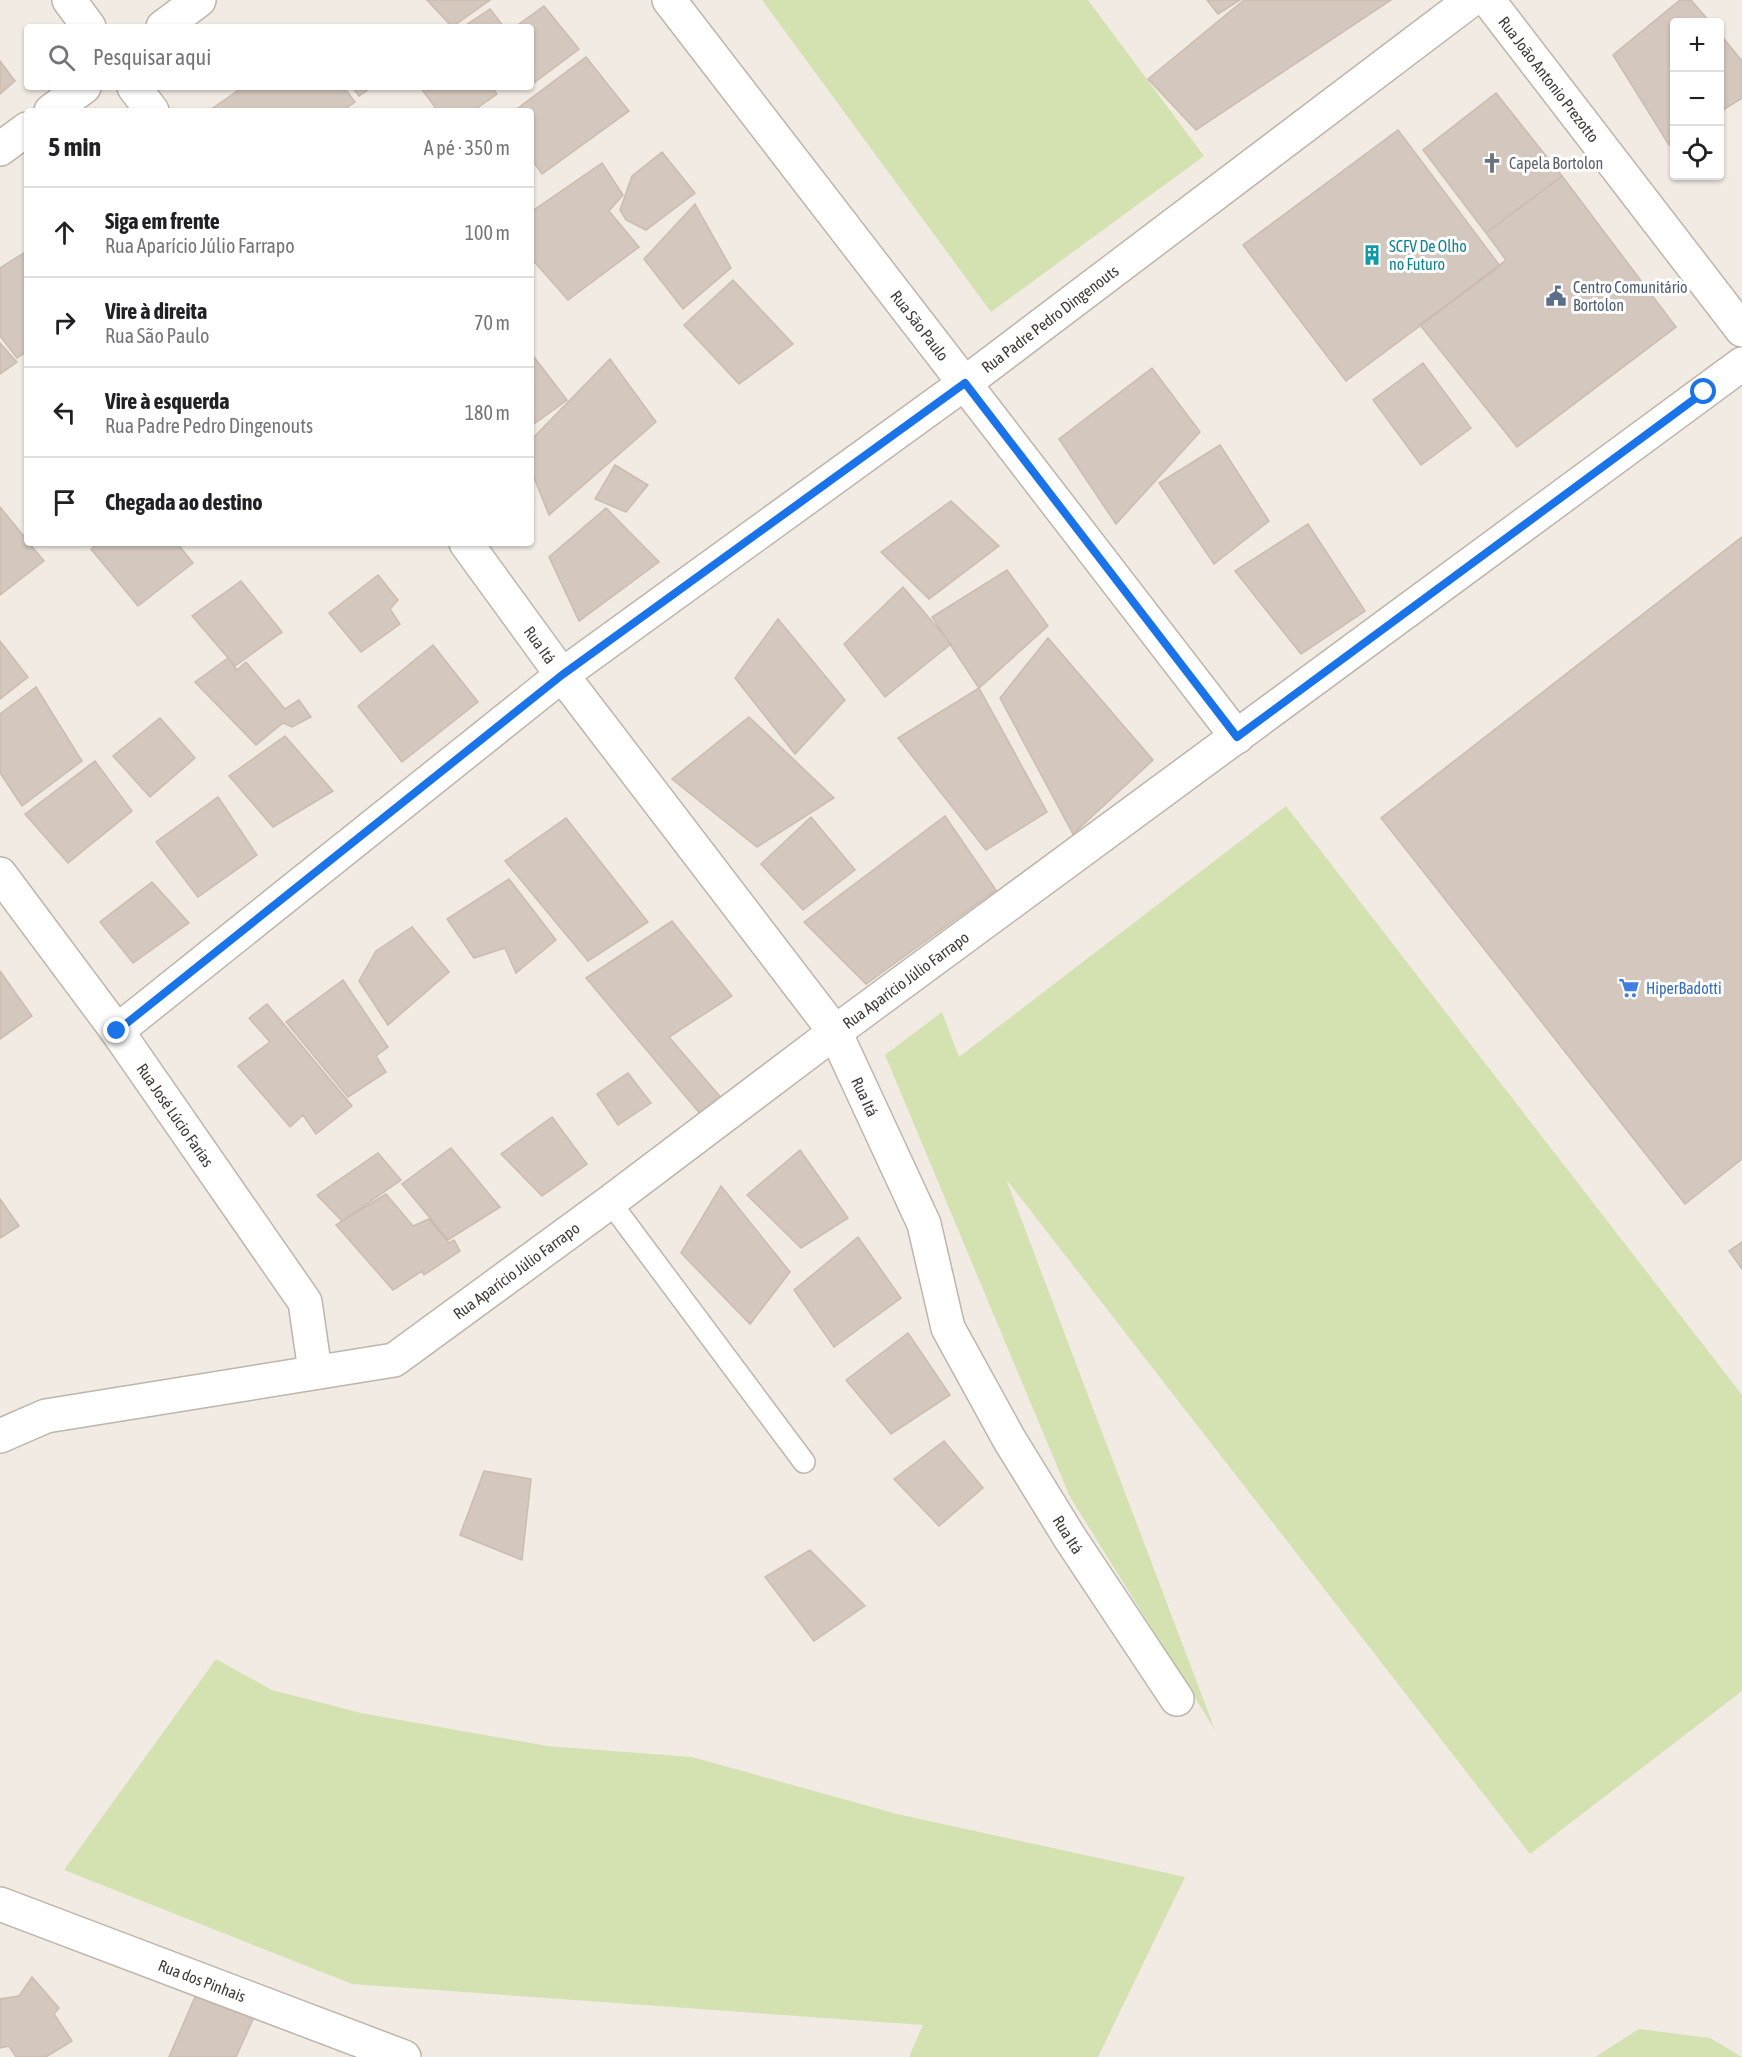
<!DOCTYPE html>
<html lang="pt">
<head>
<meta charset="utf-8">
<style>
	:root { --surface:#fff; --page:#f6f6f6; --text:#202124; --muted:#757577; --line:#e0e0e0 }
	body { margin:0; font-family:"Asap Condensed",sans-serif; background:var(--page); color:var(--text) }
	.controls { position:absolute; right:18px; top:18px; display:grid; overflow:hidden; border-radius:6px; box-shadow:0 2px 4px #0004 }
	.controls button { width:54px; height:54px; display:grid; place-items:center; padding:0; border:0; border-bottom:2px solid var(--line); background:var(--surface); color:var(--text); font:30px sans-serif }
	.stop { position:absolute; width:18px; height:18px; margin:-14px; border:4px solid #1a73e8; border-radius:50%; background:#fff }
	.stop.end { background:#1a73e8; border-color:#fff; box-shadow:0 2px 6px #0008 }
	.list { margin:0; padding:0; list-style:none }
	h2 { display:flex; justify-content:space-between; align-items:center; height:78px; margin:0; padding:0 24px; font-size:26px }
	h2 small { font-size:20px; font-weight:400; color:var(--muted) }
	.list li { display:grid; grid-template-columns:39px 1fr auto; gap:18px; align-items:center; box-sizing:border-box; height:90px; padding:0 24px; border-top:2px solid var(--line) }
	.list b { display:block; font-size:22px; white-space:nowrap }
	.list p { margin:0; font-size:20px; white-space:nowrap; color:var(--muted) }
	.list em { font-size:20px; font-style:normal; color:var(--muted) }
	.icon { flex:none; width:33px; height:33px; fill:none; stroke:currentColor; stroke-width:2; stroke-linecap:round; stroke-linejoin:round }
	.map { position:relative; flex:none; width:1742px; height:2057px; overflow:hidden }
	.search { position:absolute; background:var(--surface); box-shadow:0 2px 4px #0004; left:24px; top:24px; width:510px; height:66px; display:flex; align-items:center; gap:15px; box-sizing:border-box; padding:0 21px; border-radius:6px; color:var(--muted); font-size:22px }
	.panel { position:absolute; background:var(--surface); box-shadow:0 2px 4px #0004; left:24px; top:108px; width:510px; height:438px; border-radius:6px }
	.map>svg:first-child { display:block }
</style>
</head>
<body>
<div class="map">
<svg width="1742" height="2057" viewBox="0 0 1742 2057">
	<rect width="100%" height="100%" fill="#f1ebe4"/>
	<path fill="#d3e2b0" d="M762,0H1088L1204,156L991,312Z
		M1286,806L1742,1395V1691L1530,1854L1006,1179L1215,1730L1070,1497L885,1055L942,1012L959,1057Z
		M216,1659L272,1690L361,1713L547,1746L692,1757L897,1814L1185,1877L1098,2057H909L923,2025L352,1984L64,1870Z
		M1639,2029L1710,2038L1742,2057H1595Z"/>
	<path fill="#d4c8be" stroke="#cbbcaf" stroke-width="1.5" d="M427,0H490L452,27Z
		M1207,0H1240L1218,14Z
		M1244,0H1391L1196,130L1148,79Z
		M1680,0H1691L1710,22H1674V142L1669,145L1613,55Z
		M544,6L579,49L531,85V27H515Z
		M490,9L504,27H463Z
		M1720,34L1742,61V98L1720,112Z
		M586,57L629,111L542,174L531,159V111H514Z
		M0,61L15,81L0,94Z
		M243,87H344L355,102L342,111L210,110Z
		M352,87H372L359,96Z
		M420,87H492L497,94L473,111H438Z
		M1496,93L1562,176L1486,233L1423,150Z
		M1398,130L1500,266L1346,381L1243,245Z
		M662,152L695,193L646,230L626,220L620,210L632,176Z
		M602,163L623,195L609,211L639,247L568,300L531,258V212Z
		M1562,176L1676,327L1517,447L1420,325L1506,260L1486,233Z
		M695,204L731,268L683,309L644,259Z
		M27,251V351L17,358L0,336V268Z
		M733,280L793,344L739,384L684,325Z
		M0,343L17,362L0,374Z
		M531,353L567,400L531,426Z
		M610,359L656,422L549,515L531,470V440Z
		M1423,363L1471,428L1421,465L1373,400Z
		M1152,368L1200,432L1116,524L1059,439Z
		M1220,445L1269,521L1214,564L1159,483Z
		M615,465L648,485L626,512L595,499Z
		M951,501L999,546L929,599L881,552Z
		M0,507L27,540V543H29L44,561L0,595Z
		M606,508L659,562L579,621L549,557Z
		M1308,524L1365,611L1301,654L1235,571Z
		M1742,537V1159L1685,1204L1381,818Z
		M98,543H177L193,563L138,606L91,549Z
		M1007,570L1048,626L979,688L932,617Z
		M378,575L398,600L390,609L400,624L361,652L329,613Z
		M241,581L282,632L235,666L192,616Z
		M903,587L951,644L885,697L844,644Z
		M778,619L845,700L795,754L735,678Z
		M1048,638L1153,760L1073,834L1000,698Z
		M0,641L28,677L0,699Z
		M433,645L478,702L402,762L358,706Z
		M228,658L237,670L246,662L285,709L299,700L311,717L292,727L283,723L256,745L195,682Z
		M36,687L82,761L22,806L0,773V714Z
		M979,688L1047,812L986,850L898,738Z
		M749,717L834,798L757,847L672,779Z
		M160,718L195,758L150,797L113,756Z
		M285,736L333,791L273,827L229,776Z
		M95,761L132,811L68,863L25,814Z
		M218,797L257,855L198,897L156,842Z
		M945,816L996,890L866,984L804,922Z
		M811,817L855,870L803,910L761,864Z
		M566,818L648,922L588,961L505,861Z
		M509,879L556,940L516,973L505,948L474,958L447,919Z
		M152,882L189,923L133,963L100,922Z
		M672,921L732,996L669,1037L724,1101L702,1116L586,978Z
		M412,927L449,972L388,1025L359,981L376,951Z
		M0,971L32,1016L0,1039Z
		M343,980L388,1047L376,1056L386,1072L348,1097L286,1022Z
		M267,1004L352,1106L316,1134L303,1115L290,1127L238,1066L270,1042L249,1018Z
		M628,1073L651,1103L618,1125L597,1094Z
		M552,1117L587,1164L542,1196L501,1154Z
		M451,1148L500,1207L448,1240L402,1184Z
		M800,1150L848,1218L801,1248L747,1195Z
		M378,1153L401,1180L342,1221L317,1195Z
		M721,1186L790,1272L750,1324L681,1253Z
		M386,1194L413,1226L429,1219L449,1243L454,1240L460,1251L424,1275L422,1271L393,1290L336,1225Z
		M0,1199L19,1226L0,1238Z
		M858,1237L901,1298L834,1347L794,1290Z
		M1742,1242V1269L1729,1251Z
		M908,1333L950,1395L891,1434L846,1380Z
		M944,1441L983,1488L939,1526L894,1479Z
		M484,1471L531,1479L522,1560L460,1535Z
		M810,1550L865,1606L814,1641L765,1577Z
		M32,1977L59,2008L54,2014L72,2041L46,2057H16L9,2046L0,2048V1999L19,1996Z
		M198,1990L255,2015L236,2057H169Z"/>
	<g fill="none" stroke-linecap="round" stroke-linejoin="round">
		<g stroke="#beb5ab" stroke-width="24">
			<path id="service" d="M610,1202L804,1462"/>
		</g>
		<g stroke="#beb5ab" stroke-width="36">
			<g id="minor">
				<path id="s1" d="M669,0L1237,737"/>
				<path d="M134,87L152,111"/>
				<path id="s2" d="M466,543L562,675L835,1032L924,1224L948,1328L1009,1439L1070,1538L1177,1699"/>
				<path id="s3" d="M117,1031L562,675L965,383L1471,0"/>
				<path id="s4" d="M0,1904L404,2057"/>
			</g>
		</g>
		<g stroke="#beb5ab" stroke-width="36">
			<g id="tertiary">
				<path d="M69,0L89,27"/>
				<path id="s5" d="M1488,0L1742,330"/>
				<path d="M163,27L199,0"/>
				<path d="M51,111L84,87"/>
				<path d="M0,149L27,129"/>
				<path id="s6" d="M0,874L117,1031L305,1302L315,1371"/>
				<path id="s7" d="M0,1436L46,1416L394,1360L610,1202L835,1032L1742,364"/>
			</g>
		</g>
		<use href="#service" stroke="#fff" stroke-width="21"/>
		<use href="#minor" stroke="#fff" stroke-width="33"/>
		<use href="#tertiary" stroke="#fff" stroke-width="33"/>
	</g>
	<g fill="none" stroke-linecap="round" stroke-linejoin="round">
		<path stroke="#1a73e8" stroke-width="8" d="M117,1031L562,675L965,383L1237,737L1704,392"/>
	</g>
	<defs>
		<g id="church-bare" transform="scale(1.62)"><path d="M-1.2-6h2.4v3.5h3.3v2.4h-3.3V6h-2.4V-.1h-3.3v-2.4h3.3Z" fill="#6b7280" stroke="#fff" stroke-width="2.5" paint-order="stroke"/></g>
		<g id="building-bare" transform="scale(1.62)"><path d="M-4-6H4V6H1V3H-1V6H-4ZM-2.5-4.3h1.7v1.8h-1.7ZM.8-4.3h1.7v1.8H.8ZM-2.5-1h1.7V.8h-1.7ZM.8-1h1.7V.8H.8Z" fill="#0f9aa8" stroke="#fff" stroke-width="2.5" paint-order="stroke"/></g>
		<g id="civic-bare" transform="scale(1.62)"><path d="M-.6-6.5H3V-4.5H.6V-3L4-1V1h2V6H-6V1h2V-1L-.6-3ZM-1.2 2.5V6h2.4V2.5Z" fill="#5c6f8a" stroke="#fff" stroke-width="2.5" paint-order="stroke"/></g>
		<g id="supermarket-bare" transform="scale(1.62)"><path d="M-6-5.5h2.5l.6 2H6L4.5 2H-2.5L-4.4-4H-6ZM-1.5 3.2a1.3 1.3 0 1 0 .1 0ZM3 3.2a1.3 1.3 0 1 0 .1 0Z" fill="#3f7fe0" stroke="#fff" stroke-width="2.5" paint-order="stroke"/></g>
	</defs>
	<g fill-rule="evenodd">
		<use href="#church-bare" x="1492" y="163"/>
		<use href="#building-bare" x="1372" y="255"/>
		<use href="#civic-bare" x="1556" y="296"/>
		<use href="#supermarket-bare" x="1629" y="988"/>
	</g>
	<g text-anchor="middle" dominant-baseline="central" stroke-width="6" stroke-linejoin="round" paint-order="stroke">
		<g font-size="16" fill="#423b35" stroke="#fff">
			<text stroke="none"><textPath href="#s5" startOffset="100">Rua João Antonio Prezotto</textPath></text>
			<text stroke="none"><textPath href="#s3" startOffset="1174">Rua Padre Pedro Dingenouts</textPath></text>
			<text stroke="none"><textPath href="#s1" startOffset="411">Rua São Paulo</textPath></text>
			<text stroke="none"><textPath href="#s2" startOffset="126">Rua Itá</textPath></text>
			<text stroke="none"><textPath href="#s7" startOffset="1040">Rua Aparício Júlio Farrapo</textPath></text>
			<text stroke="none"><textPath href="#s2" startOffset="684">Rua Itá</textPath></text>
			<text stroke="none"><textPath href="#s6" startOffset="298">Rua José Lúcio Farias</textPath></text>
			<text stroke="none"><textPath href="#s7" startOffset="554">Rua Aparício Júlio Farrapo</textPath></text>
			<text stroke="none"><textPath href="#s2" startOffset="1170">Rua Itá</textPath></text>
			<text stroke="none"><textPath href="#s4" startOffset="216">Rua dos Pinhais</textPath></text>
		</g>
		<g font-size="16" fill="#5b616d" stroke="#fff" text-anchor="start">
			<text x="1509" y="163">Capela Bortolon</text>
		</g>
		<g font-size="16" fill="#0d838f" stroke="#fff" text-anchor="start">
			<text x="1389" y="246">SCFV De Olho<tspan x="1389" dy="18">no Futuro</tspan></text>
		</g>
		<g font-size="16" fill="#4e5e75" stroke="#fff" text-anchor="start">
			<text x="1573" y="287">Centro Comunitário<tspan x="1573" dy="18">Bortolon</tspan></text>
		</g>
		<g font-size="16" fill="#366cbe" stroke="#fff" text-anchor="start">
			<text x="1646" y="988">HiperBadotti</text>
		</g>
	</g>
</svg>
<div class="controls">
<button>+</button>
<button>−</button>
<button><svg class="icon" aria-label="locate" viewBox="0 0 24 24"><circle cx="12" cy="12" r="6"/><path d="M12 2v4M12 18v4M2 12h4M18 12h4"/></svg></button>
</div>
<div class="stop" style="left:1704px;top:392px"></div>
<div class="stop end" style="left:117px;top:1031px"></div>
<div class="search"><svg class="icon" aria-label="search" viewBox="0 0 24 24"><circle cx="10" cy="10" r="6"/><path d="M15 15l6 6"/></svg>Pesquisar aqui</div>
<section class="panel">
<h2>5 min<small>A pé · 350 m</small></h2>
<ul class="list">
<li><svg class="icon" aria-label="ahead" viewBox="0 0 24 24"><path d="M12 20V5M6 11l6-6 6 6"/></svg><div><b>Siga em frente</b><p>Rua Aparício Júlio Farrapo</p></div><em>100 m</em></li>
<li><svg class="icon" aria-label="right" viewBox="0 0 24 24"><path d="M7 20v-9h11M14 6l5 5-5 5"/></svg><div><b>Vire à direita</b><p>Rua São Paulo</p></div><em>70 m</em></li>
<li><svg class="icon" aria-label="left" viewBox="0 0 24 24"><path d="M17 20v-9H6M10 6l-5 5 5 5"/></svg><div><b>Vire à esquerda</b><p>Rua Padre Pedro Dingenouts</p></div><em>180 m</em></li>
<li><svg class="icon" aria-label="arrive" viewBox="0 0 24 24"><path d="M6 21V4h12l-3 4 3 4H6"/></svg><div><b>Chegada ao destino</b></div></li>
</ul>
</section>
</div>
</body>
</html>
